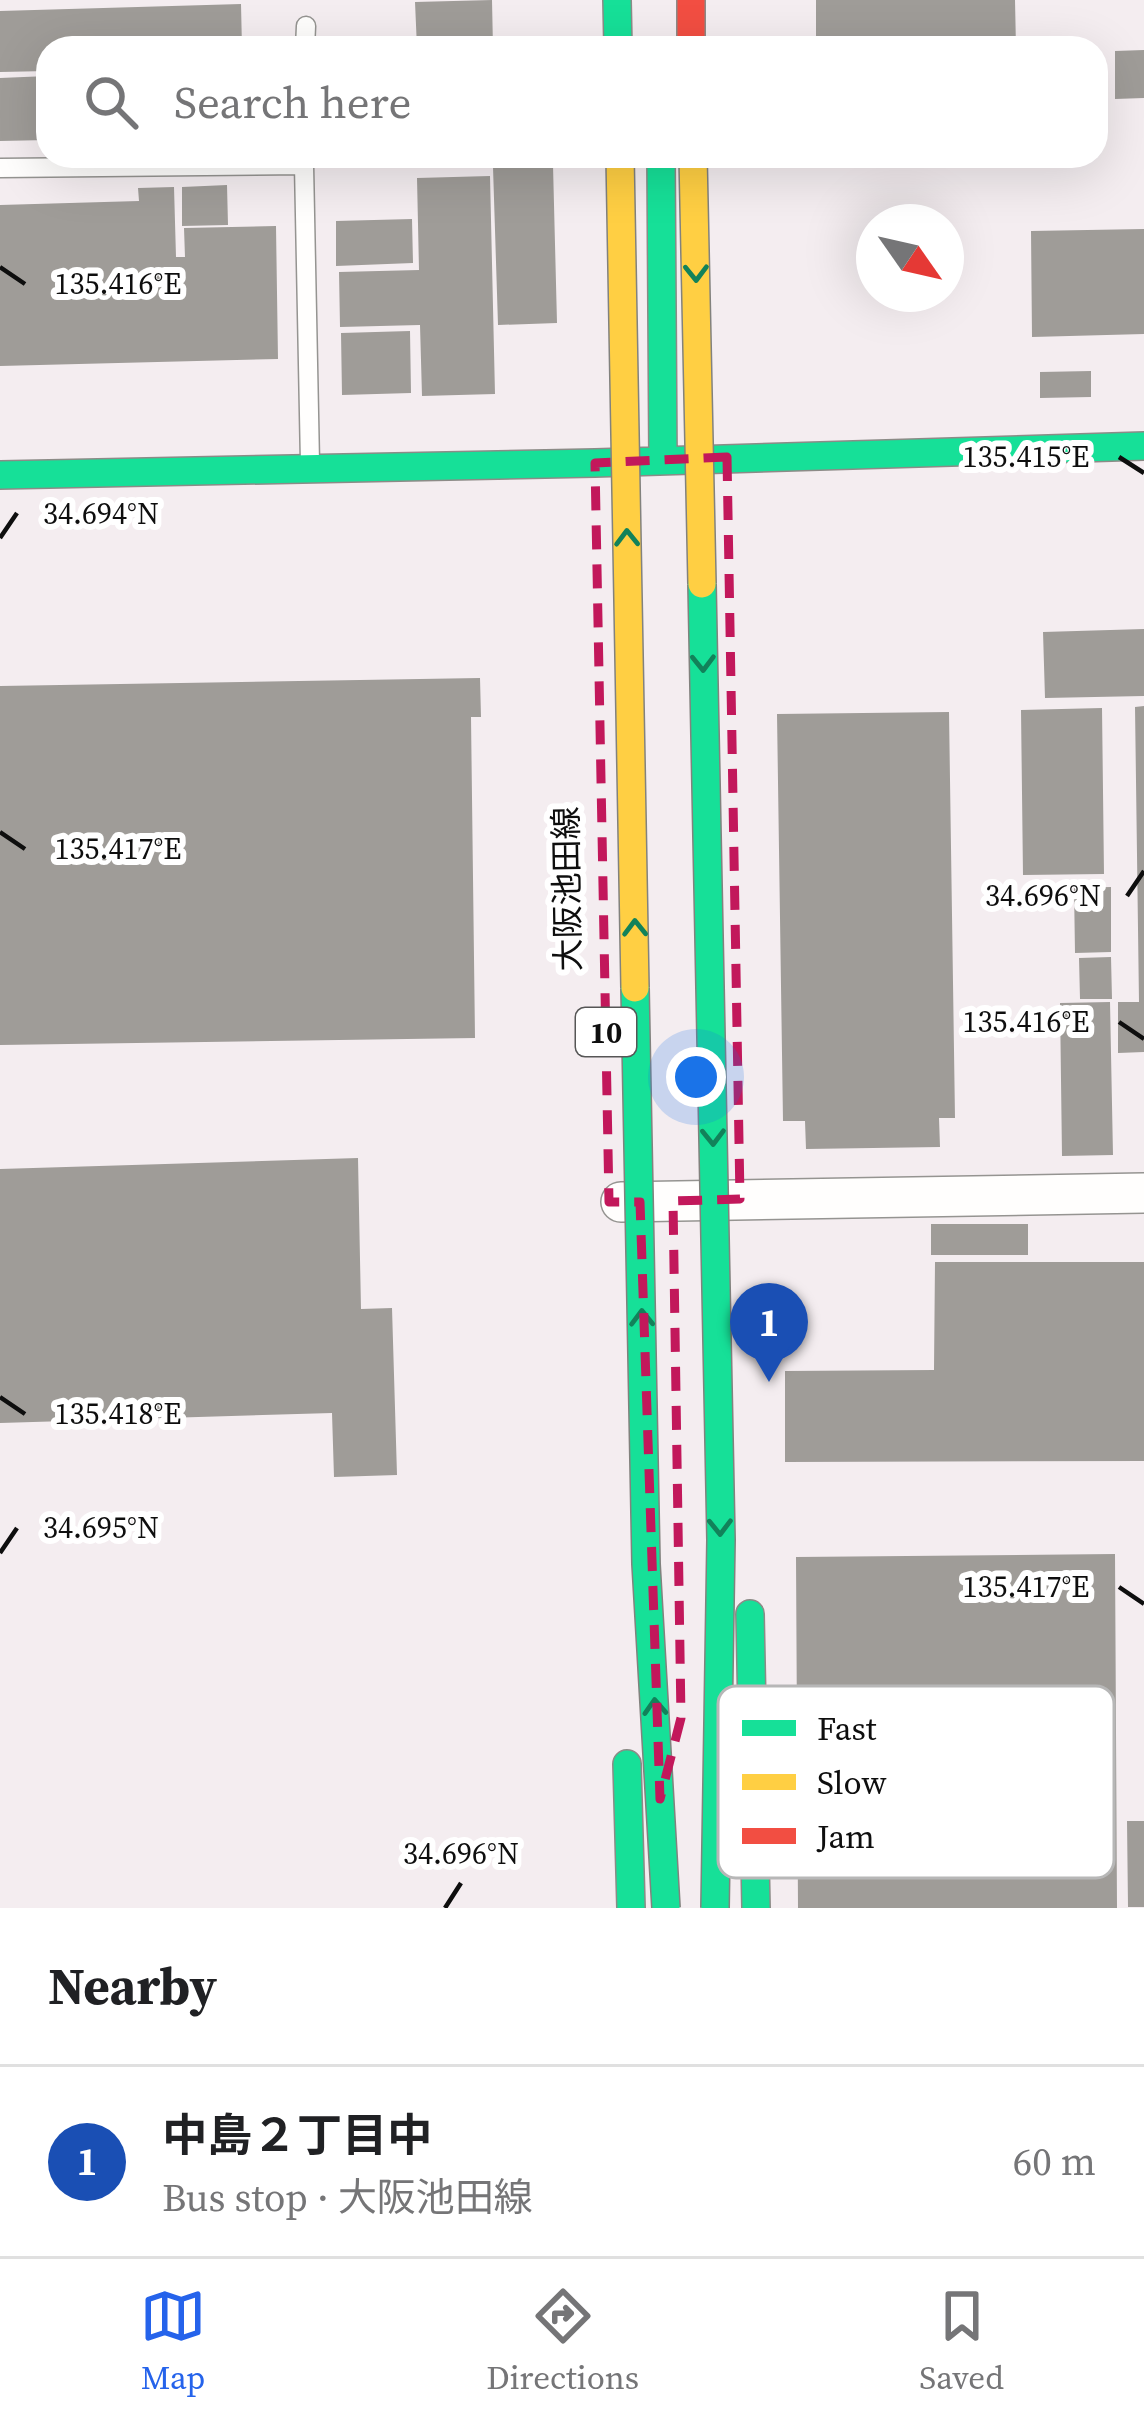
<!DOCTYPE html>
<html lang="en">
<head>
<meta charset="utf-8">
<style>
	:root { --surface:#fff; --page:#f2f2f2; --text:#202124; --muted:#757577; --line:#e0e0e0; --accent:#2563eb }
	body { margin:0; font-family:"Source Serif 4","Noto Sans JP",serif; background:var(--page); color:var(--text) }
	.compass { position:absolute; left:856px; top:204px; width:108px; height:108px; border-radius:50%; background:var(--surface); box-shadow:0 12px 48px #0002; rotate:124deg }
	.you { position:absolute; left:696px; top:1077px; width:42px; height:42px; margin:-30px; border:9px solid #fff; border-radius:50%; background:#1a73e8; box-shadow:0 0 0 18px #1a73e833 }
	.badge { display:grid; place-items:center; width:78px; height:78px; border-radius:50%; background:var(--accent); color:#fff; font-size:39px; font-weight:700 }
	.pin { position:absolute; translate:-50% -99px; filter:drop-shadow(0 3px 6px #0008) }
	.pin::after { content:''; position:absolute; top:63px; width:42px; height:36px; background:inherit; clip-path:polygon(0 0,100% 0,50% 100%) }
	.list { margin:0; padding:0; list-style:none }
	h2 { display:flex; justify-content:space-between; align-items:center; height:156px; margin:0; padding:0 48px; font-size:51px }
	h2 small { font-size:39px; font-weight:400; color:var(--muted) }
	.list li { display:grid; grid-template-columns:78px 1fr auto; gap:36px; align-items:center; box-sizing:border-box; height:192px; padding:0 48px; border-top:3px solid var(--line) }
	.list b { display:block; font-size:45px; white-space:nowrap }
	.list p { margin:0; font-size:39px; white-space:nowrap; color:var(--muted) }
	.list em { font-size:39px; font-style:normal; color:var(--muted) }
	.icon { flex:none; width:66px; height:66px; fill:none; stroke:currentColor; stroke-width:2; stroke-linecap:round; stroke-linejoin:round }
	.map { position:relative; flex:none; width:1144px; height:1908px; overflow:hidden }
	.search { position:absolute; background:var(--surface); box-shadow:0 12px 48px #0002; left:36px; right:36px; top:36px; height:132px; display:flex; align-items:center; gap:30px; box-sizing:border-box; padding:0 42px; border-radius:36px; color:var(--muted); font-size:45px }
	.sheet { height:348px; background:var(--surface) }
	nav { display:flex; justify-content:space-around; align-items:center; box-sizing:border-box; height:168px; border-top:3px solid var(--line); background:var(--surface); font-size:33px; color:var(--muted) }
	nav a { display:grid; justify-items:center; gap:6px }
	nav .on { color:var(--accent) }
	.map>svg:first-child { display:block }
</style>
</head>
<body>
<div class="map">
<svg width="1144" height="1908" viewBox="0 0 1144 1908">
	<rect width="100%" height="100%" fill="#fcfaf2"/>
	<path fill="#f4edf0" fill-rule="evenodd" d="M0,0H1144V1908H0ZM48,48H1096V156H48ZM874,222H946V294H874Z"/>
	<path fill="#9f9c98" d="M492,0L493,48H417L415,2Z
		M816,0H1015L1016,48H816Z
		M241,4L242,48H48V71L0,72V11Z
		M1144,50V98L1115,99V51Z
		M48,76V140L0,141V78Z
		M336,156H416V163L336,165Z
		M553,165L557,323L498,325L493,167Z
		M490,176L495,394L422,396L420,325L340,327L339,272L419,270L417,178Z
		M227,185L228,225L182,226V187Z
		M174,187L176,257H185L184,228L276,226L278,359L0,366V205L139,201L138,188Z
		M412,219L413,263L336,266V221Z
		M1144,229V334L1032,337L1031,231Z
		M410,331L411,393L342,395L341,333Z
		M1091,371V397L1040,398V372Z
		M1144,629V696L1045,698L1043,632Z
		M480,678L481,717H471L475,1038L0,1045V686Z
		M1144,706V1052L1118,1053V1002H1139L1135,707Z
		M1102,708L1104,874L1023,875L1021,710Z
		M949,712L955,1118H939L940,1147L806,1149L805,1121H783L777,714Z
		M1111,887V952L1075,953L1074,888Z
		M1111,957L1112,999H1080L1079,958Z
		M1110,1002L1113,1155L1062,1156L1060,1003Z
		M358,1158L361,1309L392,1308L397,1475L334,1477L332,1413L0,1423V1169Z
		M931,1224H1028V1255H931Z
		M935,1262H1144V1461L785,1462V1371L934,1370Z
		M1115,1554L1117,1908H798L796,1557Z
		M1127,1821H1144V1907H1128Z"/>
	<g fill="none" stroke-linecap="round" stroke-linejoin="round">
		<g stroke="#959491" stroke-width="21">
			<path id="lane" d="M305,48L306,26
				M0,168L304,165L310,463"/>
		</g>
		<g stroke="#959491" stroke-width="42">
			<path id="street" d="M621,1202L1144,1193"/>
		</g>
		<g stroke="#8c8b87" stroke-width="30">
			<path id="fast" d="M617,0L618,48
				M661,156L663,461
				M0,475L595,463L1144,446
				M750,1614L756,1908
				M627,1764L631,1908"/>
		</g>
		<g stroke="#8c8b87" stroke-width="30">
			<path id="jam" d="M691,0V48"/>
		</g>
		<use href="#lane" stroke="#fffefd" stroke-width="18"/>
		<use href="#street" stroke="#fffefd" stroke-width="39"/>
		<use href="#fast" stroke="#16e098" stroke-width="27"/>
		<use href="#jam" stroke="#f24e42" stroke-width="27"/>
		<g stroke="#82827e" stroke-width="30" stroke-linecap="butt">
			<path id="fast-bridge" d="M702,584L721,1540L715,1908
				M635,988L646,1564L666,1908"/>
		</g>
		<g stroke="#82827e" stroke-width="30" stroke-linecap="butt">
			<path id="slow-bridge" d="M620,156L635,988
				M693,156L702,584"/>
		</g>
		<use href="#fast-bridge" stroke="#16e098" stroke-width="27"/>
		<use href="#slow-bridge" stroke="#ffcf43" stroke-width="27"/>
	</g>
	<defs><path id="oneway-chevron" d="M-2-3.5L2.5 0L-2 3.5" fill="none" stroke-width="1.6" stroke-linecap="round" stroke-linejoin="round" transform="scale(3)"/></defs>
	<g stroke="#12825a">
		<use href="#oneway-chevron" transform="translate(696 273) rotate(89)"/>
		<use href="#oneway-chevron" transform="translate(627 538) rotate(-91)"/>
		<use href="#oneway-chevron" transform="translate(703 663) rotate(89)"/>
		<use href="#oneway-chevron" transform="translate(635 928) rotate(-91)"/>
		<use href="#oneway-chevron" transform="translate(713 1137) rotate(89)"/>
		<use href="#oneway-chevron" transform="translate(642 1318) rotate(-91)"/>
		<use href="#oneway-chevron" transform="translate(720 1527) rotate(89)"/>
		<use href="#oneway-chevron" transform="translate(655 1707) rotate(-93)"/>
	</g>
	<path fill="none" stroke="#c2185b" stroke-width="9" stroke-dasharray="24 15" stroke-linejoin="round" d="M727,457L740,1199L673,1201L681,1718L660,1799L640,1202H609L595,463Z"/>
	<path fill="none" stroke="#0e0e0e" stroke-width="4.5" d="M0,267L25,284M1119,457L1144,473M0,538L17,513M0,832L25,849M1127,896L1144,871M1119,1022L1144,1039M0,1397L25,1414M0,1553L17,1528M1119,1587L1144,1604M445,1908L461,1883"/>
	<g text-anchor="middle" dominant-baseline="central" stroke-width="12" stroke-linejoin="round" paint-order="stroke">
		<rect fill="#fff" stroke="#565656" stroke-width="3" x="576" y="1008" width="60" height="48" rx="9"/>
		<g font-size="30" font-weight="bold" fill="#0e0e0e">
			<text x="606" y="1032">10</text>
		</g>
		<g font-size="33" fill="#0e0e0e" stroke="#fff">
			<text transform="translate(567 889) rotate(-91)">大阪池田線</text>
		</g>
	</g>
	<rect x="718" y="1686" width="396" height="192" rx="18" fill="#fff" stroke="#b7b7b7" stroke-width="3"/>
	<rect x="742" y="1720" width="54" height="16" fill="#16e098"/>
	<rect x="742" y="1774" width="54" height="16" fill="#ffcf43"/>
	<rect x="742" y="1828" width="54" height="16" fill="#f24e42"/>
	<g font-size="33" fill="#0e0e0e">
		<text x="817" y="1740">Fast</text>
		<text x="817" y="1794">Slow</text>
		<text x="817" y="1848">Jam</text>
	</g>
	<g font-size="30" text-anchor="middle" fill="#0e0e0e" stroke="#fff" stroke-width="12" stroke-linejoin="round" paint-order="stroke">
		<text x="118" y="294">135.416°E</text>
		<text x="1026" y="467">135.415°E</text>
		<text x="101" y="524">34.694°N</text>
		<text x="118" y="859">135.417°E</text>
		<text x="1043" y="906">34.696°N</text>
		<text x="1026" y="1032">135.416°E</text>
		<text x="118" y="1424">135.418°E</text>
		<text x="101" y="1538">34.695°N</text>
		<text x="1026" y="1597">135.417°E</text>
		<text x="461" y="1864">34.696°N</text>
	</g>
</svg>
<svg class="compass" viewBox="-18 -18 36 36"><path d="M0-13l5 13h-10z" fill="#e53935"/><path d="M0 13l5-13h-10z" fill="#757577"/></svg>
<div class="you"></div>
<div class="pin badge" style="left:769px;top:1382px;background:#1a4fb4">1</div>
<div class="search"><svg class="icon" aria-label="search" viewBox="0 0 24 24"><circle cx="10" cy="10" r="6"/><path d="M15 15l6 6"/></svg>Search here</div>
</div>
<section class="sheet">
<h2>Nearby<small></small></h2>
<ul class="list">
<li><span class="badge" style="background:#1a4fb4">1</span><div><b>中島２丁目中</b><p>Bus stop · 大阪池田線</p></div><em>60 m</em></li>
</ul>
</section>
<nav>
<a class="on"><svg class="icon" aria-label="map" viewBox="0 0 24 24"><path d="M3 6l6-2 6 2 6-2v14l-6 2-6-2-6 2zM9 4v14M15 6v14"/></svg>Map</a>
<a><svg class="icon" aria-label="directions" viewBox="0 0 24 24"><path d="M12 3l9 9-9 9-9-9zM9 14v-3h6M13 9l2 2-2 2"/></svg>Directions</a>
<a><svg class="icon" aria-label="saved" viewBox="0 0 24 24"><path d="M7 4h10v16l-5-4-5 4z"/></svg>Saved</a>
</nav>
</body>
</html>
